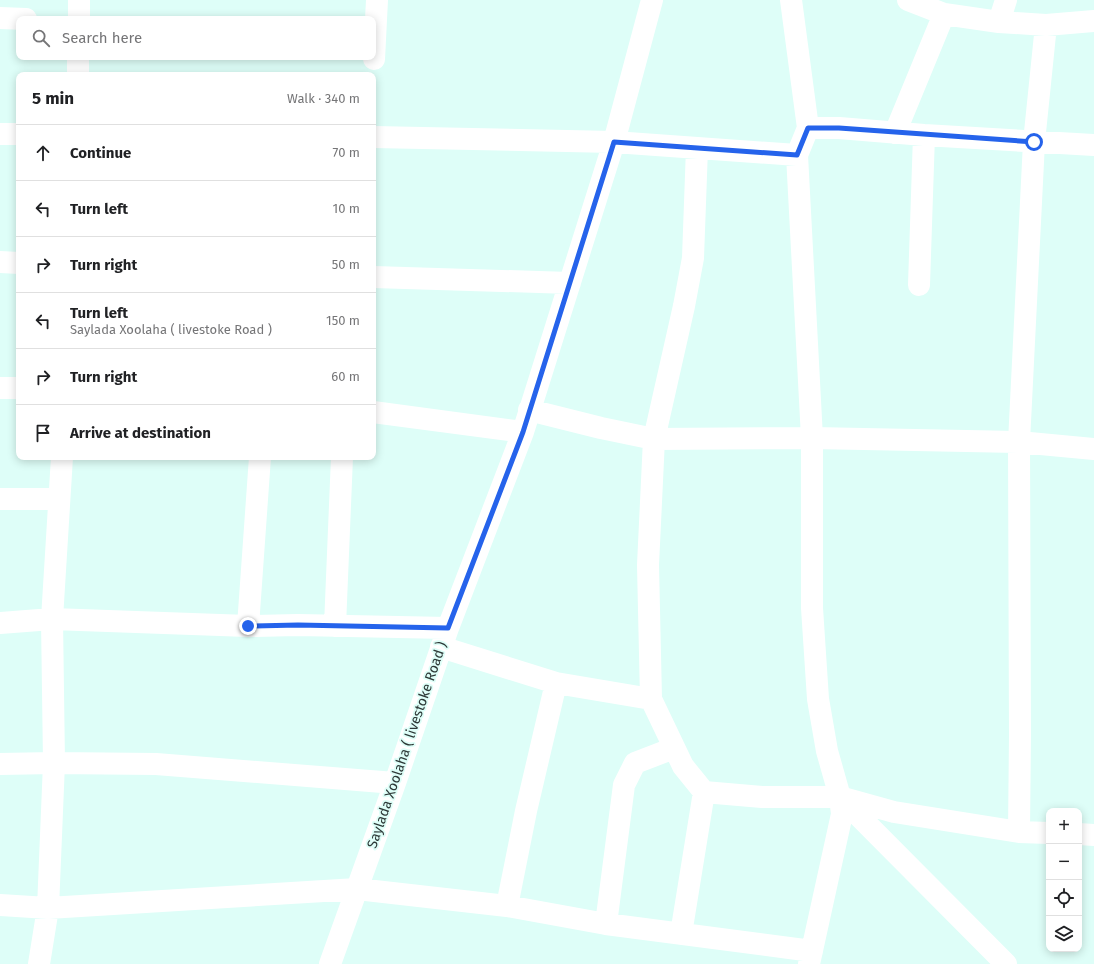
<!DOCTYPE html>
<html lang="en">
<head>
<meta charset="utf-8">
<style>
	:root { --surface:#fff; --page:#f2f2f2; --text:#202124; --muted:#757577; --line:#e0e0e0 }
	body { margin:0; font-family:"Fira Sans",sans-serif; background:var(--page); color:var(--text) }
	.controls { position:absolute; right:12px; bottom:12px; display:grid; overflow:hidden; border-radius:8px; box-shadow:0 2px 10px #0003 }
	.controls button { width:36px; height:36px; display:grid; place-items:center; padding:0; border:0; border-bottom:1px solid var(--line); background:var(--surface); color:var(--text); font:20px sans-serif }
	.stop { position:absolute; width:12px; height:12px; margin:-9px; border:3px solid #2563eb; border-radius:50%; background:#fff }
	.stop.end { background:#2563eb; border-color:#fff; box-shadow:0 1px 4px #0008 }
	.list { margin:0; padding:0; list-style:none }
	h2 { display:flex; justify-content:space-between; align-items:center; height:52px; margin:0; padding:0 16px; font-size:17px }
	h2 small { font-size:13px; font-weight:400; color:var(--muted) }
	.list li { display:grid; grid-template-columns:26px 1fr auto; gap:12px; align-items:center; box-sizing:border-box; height:56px; padding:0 16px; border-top:1px solid var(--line) }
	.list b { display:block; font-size:15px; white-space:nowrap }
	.list p { margin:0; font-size:13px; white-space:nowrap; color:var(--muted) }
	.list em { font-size:13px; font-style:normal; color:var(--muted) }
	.icon { flex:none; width:22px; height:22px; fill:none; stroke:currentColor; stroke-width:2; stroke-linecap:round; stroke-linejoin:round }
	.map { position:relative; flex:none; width:1094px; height:964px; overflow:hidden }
	.search { position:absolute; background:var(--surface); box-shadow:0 2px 10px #0003; left:16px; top:16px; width:360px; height:44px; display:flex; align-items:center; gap:10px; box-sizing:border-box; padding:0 14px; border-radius:8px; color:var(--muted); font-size:15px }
	.panel { position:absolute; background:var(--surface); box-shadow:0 2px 10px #0003; left:16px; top:72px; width:360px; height:388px; border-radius:8px }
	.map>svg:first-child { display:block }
</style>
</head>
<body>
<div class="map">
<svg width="1094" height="964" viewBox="0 0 1094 964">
	<rect width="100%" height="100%" fill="#defef8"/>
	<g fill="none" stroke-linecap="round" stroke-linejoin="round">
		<path stroke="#fff" stroke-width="22" d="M791,0L808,128L797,155L812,438V608L818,699L827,751L840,797L842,814L809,964
			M908,0L944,14L999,22L1046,25L1094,21
			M0,18L26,19
			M79,19V0
			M999,22L1006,0
			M374,59L377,0
			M78,75V57
			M808,128H839L924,135L1094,145
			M895,133L944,14
			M0,134H19
			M373,137L614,142L797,155
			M697,148L693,258L684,306L654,439L648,565L651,699L683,766L704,792L762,797H840L894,812L1019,832L1049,833
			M0,262L19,263
			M373,277L570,283
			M919,285L924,135
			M0,388H19
			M529,410L601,428L654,439L812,438L1019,442L1094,449
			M373,412L523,432
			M0,499H59
			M0,623L52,619L248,626L298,625L448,628
			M248,626L260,457
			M335,626L342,457
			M441,647L556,683L651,699
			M0,764L54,763L156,764L395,783
			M841,798L1006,964
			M1019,832L1020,735L1019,442L1034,142L1046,25
			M1079,834L1094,835
			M0,905L48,908L357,889L507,906L606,924L812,951
			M507,906L526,811L556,683
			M606,924L624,785L635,763L674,748
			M681,934L704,792
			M39,964L48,908L54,763L52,619L62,457
			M330,964L395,783L448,628L523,432L614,142L652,0"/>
	</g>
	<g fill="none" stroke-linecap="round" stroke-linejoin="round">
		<path stroke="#2563eb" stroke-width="5" d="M248,626L298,625L448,628L523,432L614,142L797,155L808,128H839L1034,142"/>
	</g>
	<g text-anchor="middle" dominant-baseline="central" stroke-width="3.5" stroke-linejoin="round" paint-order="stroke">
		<g font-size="14" fill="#2d3937" stroke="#defef8">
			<text transform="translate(407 745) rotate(-71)">Saylada Xoolaha ( livestoke Road )</text>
		</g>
	</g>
</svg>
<div class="controls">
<button>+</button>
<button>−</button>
<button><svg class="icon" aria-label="locate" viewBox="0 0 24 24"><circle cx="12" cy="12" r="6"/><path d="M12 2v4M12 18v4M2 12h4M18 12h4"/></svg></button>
<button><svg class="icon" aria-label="layers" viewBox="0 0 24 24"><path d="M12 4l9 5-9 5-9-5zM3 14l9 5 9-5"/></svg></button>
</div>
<div class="stop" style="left:1034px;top:142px"></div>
<div class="stop end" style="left:248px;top:626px"></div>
<div class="search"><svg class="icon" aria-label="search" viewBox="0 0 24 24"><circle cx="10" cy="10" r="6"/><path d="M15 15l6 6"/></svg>Search here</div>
<section class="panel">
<h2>5 min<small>Walk · 340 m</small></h2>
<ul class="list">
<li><svg class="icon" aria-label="ahead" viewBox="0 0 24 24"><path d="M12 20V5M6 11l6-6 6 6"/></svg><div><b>Continue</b></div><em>70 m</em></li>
<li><svg class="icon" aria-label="left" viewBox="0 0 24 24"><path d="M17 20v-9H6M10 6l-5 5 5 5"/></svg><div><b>Turn left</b></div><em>10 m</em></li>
<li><svg class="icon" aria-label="right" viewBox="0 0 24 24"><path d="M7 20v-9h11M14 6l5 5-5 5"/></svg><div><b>Turn right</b></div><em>50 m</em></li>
<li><svg class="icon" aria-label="left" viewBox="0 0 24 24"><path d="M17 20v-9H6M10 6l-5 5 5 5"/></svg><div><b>Turn left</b><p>Saylada Xoolaha ( livestoke Road )</p></div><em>150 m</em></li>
<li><svg class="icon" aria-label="right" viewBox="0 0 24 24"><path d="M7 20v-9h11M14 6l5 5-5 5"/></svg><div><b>Turn right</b></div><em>60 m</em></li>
<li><svg class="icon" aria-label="arrive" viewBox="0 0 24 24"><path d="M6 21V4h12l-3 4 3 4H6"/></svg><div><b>Arrive at destination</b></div></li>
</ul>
</section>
</div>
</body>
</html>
